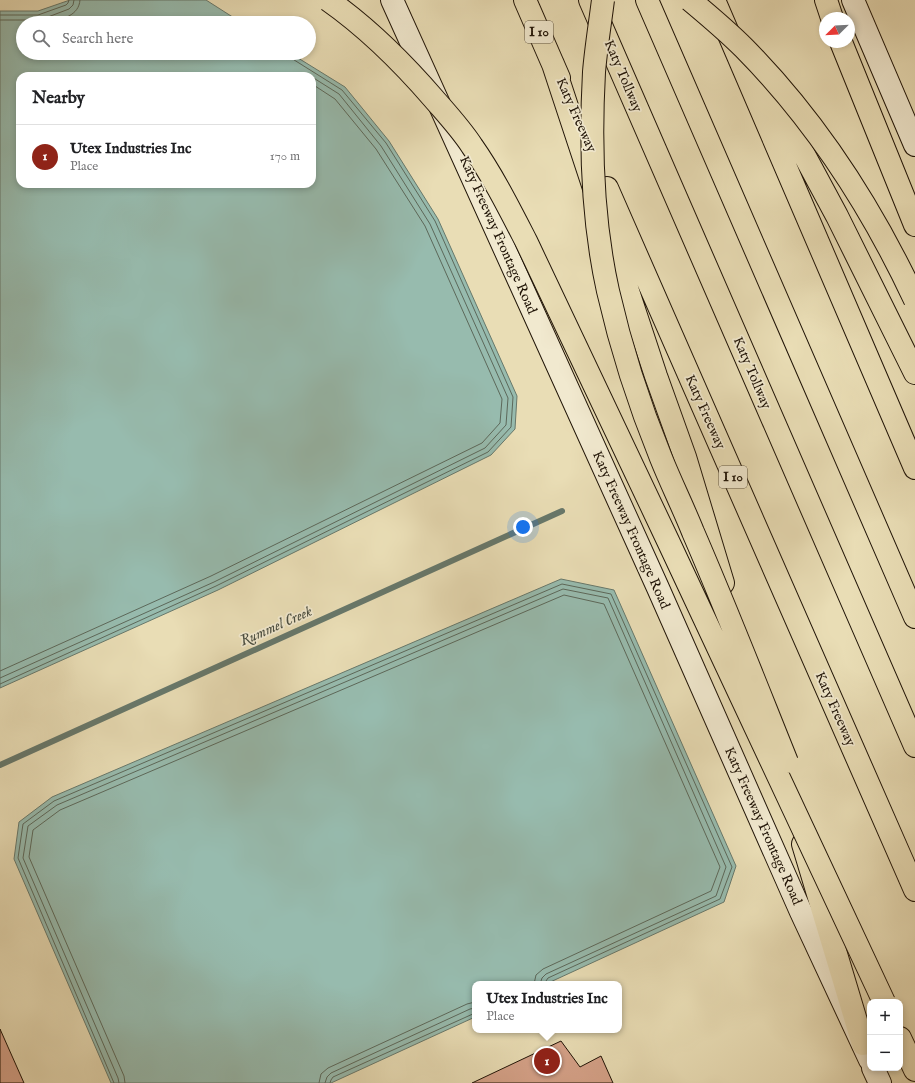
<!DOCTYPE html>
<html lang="en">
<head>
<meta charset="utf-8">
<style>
	:root { --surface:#fff; --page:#f6f6f6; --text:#202124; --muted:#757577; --line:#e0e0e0; --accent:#8f2418 }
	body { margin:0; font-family:"IM FELL English",serif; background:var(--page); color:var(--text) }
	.controls { position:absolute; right:12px; bottom:12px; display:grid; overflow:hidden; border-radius:8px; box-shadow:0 2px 6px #0003 }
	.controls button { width:36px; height:36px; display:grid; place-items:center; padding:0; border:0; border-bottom:1px solid var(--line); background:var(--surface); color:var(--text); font:20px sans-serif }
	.compass { position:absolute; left:819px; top:12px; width:36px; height:36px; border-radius:50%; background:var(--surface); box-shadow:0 2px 6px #0003; rotate:246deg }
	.you { position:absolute; left:523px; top:527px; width:14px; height:14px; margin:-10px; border:3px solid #fff; border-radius:50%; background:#1a73e8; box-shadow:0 0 0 6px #1a73e833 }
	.badge { display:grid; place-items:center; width:26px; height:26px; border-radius:50%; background:var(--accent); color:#fff; font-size:13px; font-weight:700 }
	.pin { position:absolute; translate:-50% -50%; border:2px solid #fff; box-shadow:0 1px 4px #0006 }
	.popup { position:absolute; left:472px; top:981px; width:150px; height:52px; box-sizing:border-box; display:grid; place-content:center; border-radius:8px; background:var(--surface); filter:drop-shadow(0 1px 3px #0005); font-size:13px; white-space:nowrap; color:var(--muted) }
	.popup b { font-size:15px; color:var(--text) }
	.popup::after { content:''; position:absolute; left:50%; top:100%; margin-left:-8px; border:8px solid transparent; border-top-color:var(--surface) }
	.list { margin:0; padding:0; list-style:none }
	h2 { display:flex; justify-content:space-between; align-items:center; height:52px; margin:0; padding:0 16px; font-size:17px }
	h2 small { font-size:13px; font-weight:400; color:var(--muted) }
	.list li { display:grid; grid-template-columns:26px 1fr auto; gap:12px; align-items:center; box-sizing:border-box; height:64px; padding:0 16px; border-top:1px solid var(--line) }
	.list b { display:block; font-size:15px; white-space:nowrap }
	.list p { margin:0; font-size:13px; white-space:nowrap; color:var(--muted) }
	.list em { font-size:13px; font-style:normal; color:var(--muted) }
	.icon { flex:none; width:22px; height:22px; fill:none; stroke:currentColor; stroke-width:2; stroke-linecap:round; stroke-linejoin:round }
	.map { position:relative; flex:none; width:915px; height:1083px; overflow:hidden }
	.search { position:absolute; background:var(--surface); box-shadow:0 2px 6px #0003; left:16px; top:16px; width:300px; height:44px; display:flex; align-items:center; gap:10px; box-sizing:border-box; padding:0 14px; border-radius:22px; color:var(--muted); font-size:15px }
	.panel { position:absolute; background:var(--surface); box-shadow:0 2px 6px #0003; left:16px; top:72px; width:300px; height:116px; border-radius:12px }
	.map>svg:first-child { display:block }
</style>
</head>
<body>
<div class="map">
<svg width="915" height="1083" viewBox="0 0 915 1083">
	<rect width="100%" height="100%" fill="#e9ddb5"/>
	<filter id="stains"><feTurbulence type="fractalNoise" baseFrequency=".005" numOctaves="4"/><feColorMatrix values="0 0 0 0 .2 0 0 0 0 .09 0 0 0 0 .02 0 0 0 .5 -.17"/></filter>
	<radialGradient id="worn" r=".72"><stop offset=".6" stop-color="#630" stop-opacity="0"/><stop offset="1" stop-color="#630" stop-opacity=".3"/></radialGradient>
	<path fill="#97bbae" stroke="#67786b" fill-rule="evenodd" d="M70,0H206L242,23H23V53H290L345,87L389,141L438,219L517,396L515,429L491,455L218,590L0,688V11H38ZM20,76H312V184H20Z
		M561,579L614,590L736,866L724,902L546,984H475V1017L331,1083H111L14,859L19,822L52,797Z"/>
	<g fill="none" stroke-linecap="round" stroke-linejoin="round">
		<path stroke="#5c685a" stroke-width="1" d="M0,15H38L66,5L68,3L69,0
			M0,20H40L69,9L73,5L74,0
			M49,23C62,19 79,16 80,0
			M0,671L211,576L482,443L500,423L502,399L425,226L376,149L335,99L312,84
			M0,678L214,582L485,448L506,425L508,398L430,224L381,146L339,94L312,77
			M0,684L216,586L488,452L511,427L513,397L435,221L386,143L342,90L291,58L289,53
			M114,1083L18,858L23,824L54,801L562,584L611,594L732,867L720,899L548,978L546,981V984
			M119,1083L118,1078L23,858L28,826L57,805L563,589L608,598L726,867L716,896L546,974L542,978L540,984
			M125,1083L124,1076L29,857L33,830L60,810L564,595L604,604L720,867L711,891L543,969L536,975L534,984
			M319,1083L321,1074L328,1068L467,1004L475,1002
			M325,1083L327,1077L331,1073L470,1009L475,1008
			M330,1083L331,1080L333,1077L475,1013"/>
		<path stroke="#67786b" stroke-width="6" d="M0,765L562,511"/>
	</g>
	<path fill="#d5a289" stroke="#201407" d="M0,1029L24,1083H0Z
		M561,1041L580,1067L601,1056L613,1083H472Z"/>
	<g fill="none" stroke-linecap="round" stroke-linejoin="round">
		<g stroke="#201407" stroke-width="24">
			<path id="secondary" d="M392,0L658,588L801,912L870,1060
				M853,0L915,145
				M873,1068L880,1083"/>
		</g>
		<g stroke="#201407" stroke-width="24">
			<path id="highway" d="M525,0L559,78
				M590,0L915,746
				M647,0L915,617
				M714,0L915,468
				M826,0L832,18
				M841,42L915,225
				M553,64L656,376L685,457L723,583
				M758,69L837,216L915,373
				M607,188L915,890
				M803,844L863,1044
				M900,1038L915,1070"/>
		</g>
		<use href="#secondary" stroke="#f1e9cf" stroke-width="22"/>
		<use href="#highway" stroke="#e9ddb5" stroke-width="22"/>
		<g stroke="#201407" stroke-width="24" stroke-linecap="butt">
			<path id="highway-bridge" d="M328,0C368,28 402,62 434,99C447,114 461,129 472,146C493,176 509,208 526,241L669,543L884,1002
				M603,0C600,24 596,48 594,72C590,144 592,219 608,291C621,348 639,404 661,458C671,483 683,507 693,532C726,608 756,685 787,762
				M690,0C708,15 727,31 744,48C816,121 872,208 915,300"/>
		</g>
		<use href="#highway-bridge" stroke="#e9ddb5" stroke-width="22"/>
	</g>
	<g text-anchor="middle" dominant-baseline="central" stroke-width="3.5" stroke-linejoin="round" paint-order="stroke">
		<g fill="#f1e9cf" stroke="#5f5443" stroke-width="1">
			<rect x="525" y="21" width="28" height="22" rx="3"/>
			<rect x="719" y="466" width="28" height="22" rx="3"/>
		</g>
		<g font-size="13" font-weight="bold" fill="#201407">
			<text x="539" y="32">I 10</text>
			<text x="733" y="477">I 10</text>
		</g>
		<g font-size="14" fill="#201407" stroke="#f1e9cf">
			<text transform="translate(623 76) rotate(67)">Katy Tollway</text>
			<text transform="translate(576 115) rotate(66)">Katy Freeway</text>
			<text transform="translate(498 235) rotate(66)">Katy Freeway Frontage Road</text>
			<text transform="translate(752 373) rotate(67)">Katy Tollway</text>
			<text transform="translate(705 412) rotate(66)">Katy Freeway</text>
			<text transform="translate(631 530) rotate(66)">Katy Freeway Frontage Road</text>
			<text transform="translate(835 709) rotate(66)">Katy Freeway</text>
			<text transform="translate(763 826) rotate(66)">Katy Freeway Frontage Road</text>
		</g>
		<g font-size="15" font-style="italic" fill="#4a4e41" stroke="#f1e9cf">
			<text transform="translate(276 626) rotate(-24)">Rummel Creek</text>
		</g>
	</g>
	<rect width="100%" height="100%" filter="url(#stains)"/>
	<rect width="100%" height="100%" fill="url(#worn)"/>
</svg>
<div class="controls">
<button>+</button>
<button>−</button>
</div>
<svg class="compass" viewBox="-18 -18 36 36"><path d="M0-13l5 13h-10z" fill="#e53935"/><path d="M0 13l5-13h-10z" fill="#757577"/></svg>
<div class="you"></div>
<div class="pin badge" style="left:547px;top:1061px">1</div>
<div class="popup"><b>Utex Industries Inc</b>Place</div>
<div class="search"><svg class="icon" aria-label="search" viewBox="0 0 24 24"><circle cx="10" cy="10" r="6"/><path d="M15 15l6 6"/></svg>Search here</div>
<section class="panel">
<h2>Nearby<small></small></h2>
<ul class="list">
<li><span class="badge">1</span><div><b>Utex Industries Inc</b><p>Place</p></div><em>170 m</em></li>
</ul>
</section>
</div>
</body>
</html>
